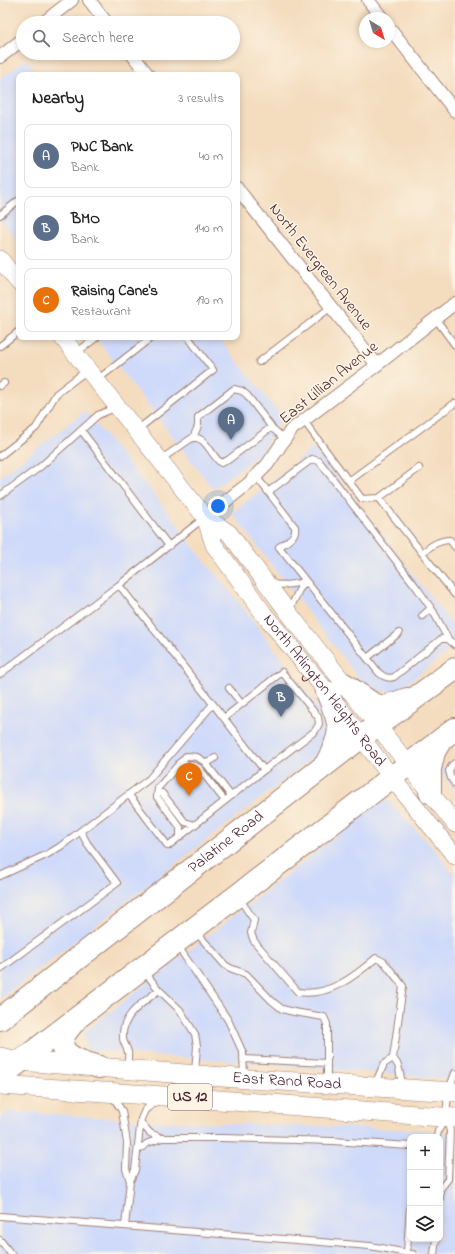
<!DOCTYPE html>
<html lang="en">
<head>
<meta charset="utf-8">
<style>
	:root { --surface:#fff; --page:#f2f2f2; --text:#222; --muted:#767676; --line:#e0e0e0; --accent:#0f766e }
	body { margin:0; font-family:"Indie Flower",sans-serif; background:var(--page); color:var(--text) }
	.controls { position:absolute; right:12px; bottom:12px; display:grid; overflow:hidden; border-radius:8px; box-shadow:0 2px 6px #0003 }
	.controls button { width:36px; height:36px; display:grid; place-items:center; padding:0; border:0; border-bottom:1px solid var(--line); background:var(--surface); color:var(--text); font:20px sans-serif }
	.compass { position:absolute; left:359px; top:12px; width:36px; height:36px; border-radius:50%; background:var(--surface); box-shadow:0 2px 6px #0003; rotate:142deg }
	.you { position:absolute; left:218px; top:506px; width:14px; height:14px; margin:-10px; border:3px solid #fff; border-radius:50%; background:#1a73e8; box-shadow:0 0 0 6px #1a73e833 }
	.badge { display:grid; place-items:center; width:26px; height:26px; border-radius:50%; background:var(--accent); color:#fff; font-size:13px; font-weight:700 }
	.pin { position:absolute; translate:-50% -33px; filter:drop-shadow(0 1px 2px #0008) }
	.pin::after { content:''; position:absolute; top:21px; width:14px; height:12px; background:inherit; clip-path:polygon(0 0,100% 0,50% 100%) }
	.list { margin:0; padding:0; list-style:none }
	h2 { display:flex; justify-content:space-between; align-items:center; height:52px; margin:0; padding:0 16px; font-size:17px }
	h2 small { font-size:13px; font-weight:400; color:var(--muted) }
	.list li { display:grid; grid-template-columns:26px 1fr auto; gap:12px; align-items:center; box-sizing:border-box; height:64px; margin:0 8px 8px; padding:0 8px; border:1px solid var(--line); border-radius:8px }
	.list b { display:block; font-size:15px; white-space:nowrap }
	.list p { margin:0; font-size:13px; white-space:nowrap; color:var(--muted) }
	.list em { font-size:13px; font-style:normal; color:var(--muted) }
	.icon { flex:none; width:22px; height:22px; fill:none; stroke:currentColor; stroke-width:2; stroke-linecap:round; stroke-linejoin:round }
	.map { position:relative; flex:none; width:455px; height:1254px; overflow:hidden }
	.search { position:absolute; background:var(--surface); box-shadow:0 2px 6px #0003; left:16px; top:16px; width:224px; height:44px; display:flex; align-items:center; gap:10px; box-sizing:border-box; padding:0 14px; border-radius:22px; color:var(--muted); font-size:15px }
	.panel { position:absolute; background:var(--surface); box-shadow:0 2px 6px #0003; left:16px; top:72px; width:224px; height:268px; border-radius:8px }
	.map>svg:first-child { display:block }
</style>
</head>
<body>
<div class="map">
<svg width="455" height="1254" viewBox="0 0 455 1254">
	<rect width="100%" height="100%" fill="#fcf5e5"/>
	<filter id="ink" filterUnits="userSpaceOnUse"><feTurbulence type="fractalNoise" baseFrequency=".025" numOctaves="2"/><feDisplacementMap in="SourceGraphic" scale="8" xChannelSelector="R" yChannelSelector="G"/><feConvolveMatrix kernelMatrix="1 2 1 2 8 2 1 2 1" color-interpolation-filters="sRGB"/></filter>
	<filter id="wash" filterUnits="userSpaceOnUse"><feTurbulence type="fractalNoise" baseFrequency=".012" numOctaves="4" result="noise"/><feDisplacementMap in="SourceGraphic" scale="16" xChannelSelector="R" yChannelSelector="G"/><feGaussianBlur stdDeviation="0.9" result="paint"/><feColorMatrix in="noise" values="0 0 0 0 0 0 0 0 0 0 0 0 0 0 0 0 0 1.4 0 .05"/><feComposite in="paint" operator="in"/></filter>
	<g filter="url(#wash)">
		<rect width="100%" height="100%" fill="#f4dcbe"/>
		<path fill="#cfdafa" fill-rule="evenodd" d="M26,59L38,75H19V243L0,219V79Z
			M95,337H218L282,417L262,452L213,489Z
			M85,411L172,517L195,549L244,609L326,718L328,739L323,750L0,999V477Z
			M314,447L455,628V646L396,692L367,689L232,513Z
			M455,759V792L441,770Z
			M389,801L440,856L455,876V1079L87,1050L83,1033L380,802Z
			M9,1111L151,1121L423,1130L455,1135V1254H3L0,1250V1118ZM410,1137H440V1239H410Z"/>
	</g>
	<g filter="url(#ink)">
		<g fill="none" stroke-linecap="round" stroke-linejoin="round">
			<g stroke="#9f7e74" stroke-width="8">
				<path id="lane" d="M0,215L19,200
					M435,318L455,345
					M0,346L19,331
					M76,353L97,337
					M259,362L331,307
					M97,380L152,337
					M0,386L4,383
					M304,421L362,499L379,498
					M81,430L169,546
					M137,430L213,370L188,337
					M193,438L198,426V417L234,389L242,391L247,395L273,429
					M0,456L36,428L56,394L86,371
					M160,460L192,438C206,435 211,456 221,463L228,460L269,429H273L285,439
					M419,468L379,498L455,595
					M256,476L295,527C297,537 286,542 279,547L379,673C384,677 388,679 394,677L441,639H448L455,645
					M349,481L455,403
					M268,492L312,459L319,461L417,588L433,611L448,639
					M0,496L40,467L98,415L117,407
					M422,553C431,546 438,540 450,540L455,547
					M270,584C283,586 293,585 306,581L299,590L289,611
					M422,616L431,608
					M367,658L399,633
					M0,674L119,585L204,518
					M229,688L241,703
					M213,704L264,770L315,731L319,724L318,717L282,672L224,718
					M179,763L195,766L199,768L225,801
					M455,763L452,765L449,771L451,778L455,784
					M206,764L215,758
					M158,793H162L185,822L195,825
					M129,795L168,846L264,770
					M180,836V827L157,797L158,788L186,756L197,757L205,762L231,796
					M0,876L48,854L61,846L149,779L213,704L119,585
					M239,898L254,920L251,933L254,941L298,992C328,997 354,977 376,958L384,962L403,986L393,1058L398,1065L403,1087
					M196,932L225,965L230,968L246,974L272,1001L282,1009L294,1012L324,1017L327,1024V1083
					M177,945L228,1020L243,1053L244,1077
					M0,969L117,883L87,843L81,832
					M144,971L159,990L180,1010L195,1034L197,1046L195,1073
					M243,1059L327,1063
					M127,1068C127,1063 129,1057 128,1052C127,1047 123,1043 123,1038C121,1015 143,1003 159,990
					M375,1084L384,1064L393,1058
					M113,1097L122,1111L127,1143L126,1169L130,1181
					M141,1123L150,1133L162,1138
					M437,1137L438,1131L444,1121
					M138,1150L148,1143L162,1138H221L333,1141L410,1146
					M440,1187V1198
					M441,1188L448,1179L450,1131L446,1118L448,1092L455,1073
					M0,1216L370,1246L413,1254
					M125,1226L130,1181L135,1170L141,1119L145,1110L157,1101
					M0,1240L11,1254
					M407,1253L410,1205
					M434,1254L436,1239"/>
			</g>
			<g stroke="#9f7e74" stroke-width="14">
				<path id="street" d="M89,0L107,23
					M368,0L382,18
					M43,23L72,0
					M389,27L455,111
					M131,53L148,75
					M0,57L23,39
					M237,188L377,365
					M205,517L248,484L267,465L291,430L377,365L455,303"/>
			</g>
			<g stroke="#9f7e74" stroke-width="18">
				<g id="secondary">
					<path d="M0,259L19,283"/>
					<path d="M62,337L205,517L229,533L288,612L455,824"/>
					<path id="s1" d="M205,517L214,545L264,614L327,692L392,778L455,856"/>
				</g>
			</g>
			<g stroke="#9f7e74" stroke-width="20">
				<g id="primary">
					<path id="s2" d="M0,1057L20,1061L248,1079L455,1092"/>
					<path d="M0,1085L193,1098L455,1118"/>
				</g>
			</g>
			<g stroke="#9f7e74" stroke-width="24">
				<g id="highway">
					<path d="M344,684L373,704L384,707L407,699"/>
					<path d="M327,762C345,729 340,725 327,692"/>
					<path d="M430,792V769L434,752L441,740"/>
					<path id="s3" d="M0,1019L360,738L455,669"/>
					<path d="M75,1021C71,1026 66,1031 64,1036C55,1057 87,1063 99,1067"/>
					<path d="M0,1077L455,729"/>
				</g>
			</g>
			<use href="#lane" stroke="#fff" stroke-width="6"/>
			<use href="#street" stroke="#fff" stroke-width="12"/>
			<use href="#secondary" stroke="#fff" stroke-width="17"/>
			<use href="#primary" stroke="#fff" stroke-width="19"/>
			<use href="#highway" stroke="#fff" stroke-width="22"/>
		</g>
	</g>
	<g text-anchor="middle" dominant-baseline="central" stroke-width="3" stroke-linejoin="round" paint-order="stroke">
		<rect fill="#fcf5e5" stroke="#7f5f63" stroke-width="1" x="168" y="1084" width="44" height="26" rx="3"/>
		<g font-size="15" font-weight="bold" fill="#4a1f2b">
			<text x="190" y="1097">US 12</text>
		</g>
		<g font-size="16" fill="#4a1f2b" stroke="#fcf5e5">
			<text transform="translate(320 267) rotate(52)">North Evergreen Avenue</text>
			<text transform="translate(329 383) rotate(-39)">East Lillian Avenue</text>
			<text stroke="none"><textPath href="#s1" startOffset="212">North Arlington Heights Road</textPath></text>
			<text stroke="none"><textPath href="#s3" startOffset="287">Palatine Road</textPath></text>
			<text stroke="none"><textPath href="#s2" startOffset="288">East Rand Road</textPath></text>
		</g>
	</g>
</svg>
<div class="controls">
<button>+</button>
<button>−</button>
<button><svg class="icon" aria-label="layers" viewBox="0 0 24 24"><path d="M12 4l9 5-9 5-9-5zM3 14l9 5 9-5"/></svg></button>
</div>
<svg class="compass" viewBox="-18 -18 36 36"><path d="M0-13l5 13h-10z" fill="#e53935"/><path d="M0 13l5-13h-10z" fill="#767676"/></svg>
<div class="you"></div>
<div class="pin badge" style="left:231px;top:440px;background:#5c6f8a">A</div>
<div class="pin badge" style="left:281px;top:717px;background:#5c6f8a">B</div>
<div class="pin badge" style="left:189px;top:796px;background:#e8710a">C</div>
<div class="search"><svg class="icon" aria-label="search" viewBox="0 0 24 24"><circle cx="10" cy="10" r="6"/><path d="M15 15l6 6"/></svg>Search here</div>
<section class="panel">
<h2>Nearby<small>3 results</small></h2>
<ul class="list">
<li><span class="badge" style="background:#5c6f8a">A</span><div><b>PNC Bank</b><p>Bank</p></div><em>40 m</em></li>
<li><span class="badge" style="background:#5c6f8a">B</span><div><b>BMO</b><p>Bank</p></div><em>140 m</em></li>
<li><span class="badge" style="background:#e8710a">C</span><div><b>Raising Cane's</b><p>Restaurant</p></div><em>190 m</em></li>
</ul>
</section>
</div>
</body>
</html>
